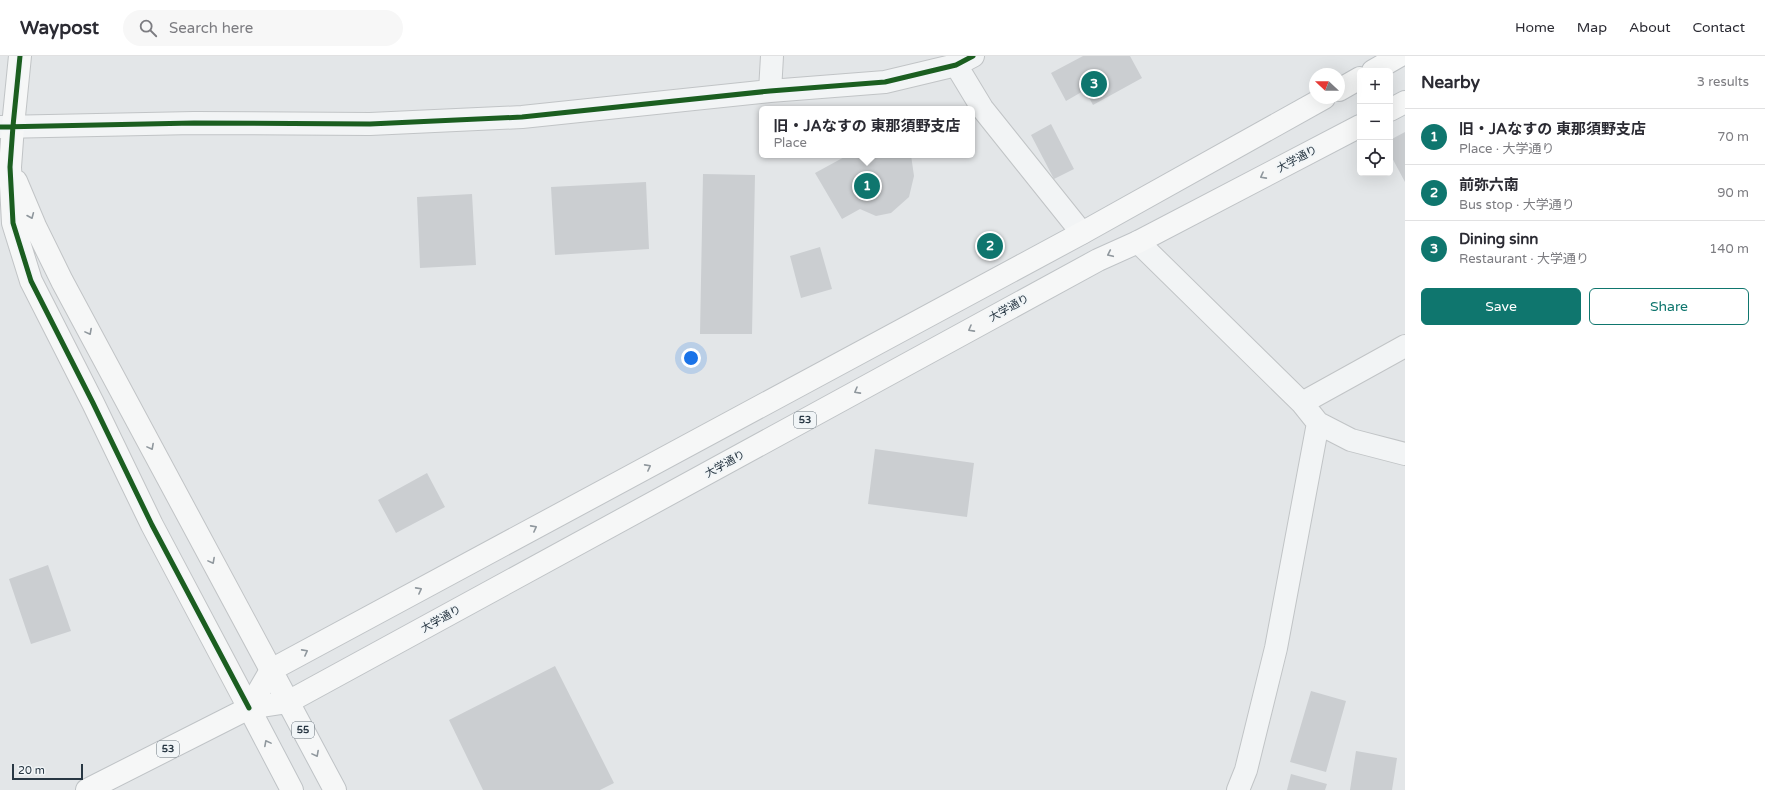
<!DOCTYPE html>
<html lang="en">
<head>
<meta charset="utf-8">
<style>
	:root { --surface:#fff; --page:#f7f7f7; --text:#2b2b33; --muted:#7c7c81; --line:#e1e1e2; --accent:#0f766e }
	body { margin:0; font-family:"Varela Round","Noto Sans JP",sans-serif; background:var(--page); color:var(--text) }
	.controls { position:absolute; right:12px; top:12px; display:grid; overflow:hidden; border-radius:6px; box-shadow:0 4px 16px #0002 }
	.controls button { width:36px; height:36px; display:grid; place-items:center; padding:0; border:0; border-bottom:1px solid var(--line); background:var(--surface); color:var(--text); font:20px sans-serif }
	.compass { position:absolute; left:1309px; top:12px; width:36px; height:36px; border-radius:50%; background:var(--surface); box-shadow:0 4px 16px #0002; rotate:292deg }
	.scale { position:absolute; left:12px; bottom:10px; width:71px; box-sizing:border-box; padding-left:4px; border:2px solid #283743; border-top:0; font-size:11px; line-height:14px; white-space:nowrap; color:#283743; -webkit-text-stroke:3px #f1f5f7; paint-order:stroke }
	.you { position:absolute; left:691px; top:302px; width:14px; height:14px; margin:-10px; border:3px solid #fff; border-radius:50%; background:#1a73e8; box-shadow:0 0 0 6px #1a73e833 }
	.badge { display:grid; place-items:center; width:26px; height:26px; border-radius:50%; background:var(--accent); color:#fff; font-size:13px; font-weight:700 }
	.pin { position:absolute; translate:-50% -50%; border:2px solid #fff; box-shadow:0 1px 4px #0006 }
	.popup { position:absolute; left:759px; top:50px; width:216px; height:52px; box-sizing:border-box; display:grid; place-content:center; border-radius:6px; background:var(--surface); filter:drop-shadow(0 1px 3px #0005); font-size:13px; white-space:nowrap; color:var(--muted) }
	.popup b { font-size:15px; color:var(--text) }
	.popup::after { content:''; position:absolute; left:50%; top:100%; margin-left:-8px; border:8px solid transparent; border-top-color:var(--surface) }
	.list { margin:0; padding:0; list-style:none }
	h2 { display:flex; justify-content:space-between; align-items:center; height:52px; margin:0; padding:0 16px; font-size:17px }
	h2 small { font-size:13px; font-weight:400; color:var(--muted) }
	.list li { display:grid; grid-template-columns:26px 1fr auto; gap:12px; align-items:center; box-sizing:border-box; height:56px; padding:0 16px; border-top:1px solid var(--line) }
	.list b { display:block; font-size:15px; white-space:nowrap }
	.list p { margin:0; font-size:13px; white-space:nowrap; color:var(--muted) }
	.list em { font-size:13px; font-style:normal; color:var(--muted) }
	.actions { display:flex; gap:8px; padding:12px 16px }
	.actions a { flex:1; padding:9px 0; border:1px solid var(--accent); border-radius:6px; text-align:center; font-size:14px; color:var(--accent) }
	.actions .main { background:var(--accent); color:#fff }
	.icon { flex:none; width:22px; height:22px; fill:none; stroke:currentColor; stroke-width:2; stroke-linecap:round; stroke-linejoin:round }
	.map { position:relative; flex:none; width:1405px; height:734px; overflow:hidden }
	header { display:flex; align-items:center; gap:24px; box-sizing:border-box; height:56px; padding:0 20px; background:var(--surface); border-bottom:1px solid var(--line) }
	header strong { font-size:19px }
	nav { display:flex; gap:22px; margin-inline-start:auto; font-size:14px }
	.search { width:280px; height:36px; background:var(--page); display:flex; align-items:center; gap:10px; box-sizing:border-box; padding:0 14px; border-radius:22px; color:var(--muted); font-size:15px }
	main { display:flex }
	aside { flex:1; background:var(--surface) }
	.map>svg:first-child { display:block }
</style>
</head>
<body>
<header>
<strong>Waypost</strong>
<div class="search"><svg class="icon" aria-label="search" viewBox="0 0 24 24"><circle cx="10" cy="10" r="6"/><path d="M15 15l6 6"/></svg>Search here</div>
<nav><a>Home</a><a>Map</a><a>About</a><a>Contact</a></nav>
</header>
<main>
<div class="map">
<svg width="1405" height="734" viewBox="0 0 1405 734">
	<rect width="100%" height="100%" fill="#e3e6e8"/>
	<path fill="#cbced1" d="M1083,0H1130L1142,22L1093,49L1085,34L1066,45L1051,17Z
		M1051,68L1074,113L1054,123L1031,79Z
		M1405,76V126L1390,98V84Z
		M848,99H911L914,120L909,141L891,157L876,160L860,153L842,163L815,117Z
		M703,118L755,119L752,278H700Z
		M646,126L649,193L555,199L551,131Z
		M472,138L476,209L420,212L417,141Z
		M820,191L832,233L801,242L790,200Z
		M875,393L974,407L967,461L868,448Z
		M427,417L445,451L396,477L378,444Z
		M48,509L71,575L31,588L9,523Z
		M555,610L614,727L600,734H483L449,664Z
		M1311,635L1346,645L1326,716L1290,706Z
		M1356,695L1397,702L1392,734H1350Z
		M1291,718L1327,728L1325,734H1287Z"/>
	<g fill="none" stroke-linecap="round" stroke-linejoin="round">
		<g stroke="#c1c4c6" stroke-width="24">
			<path id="street" d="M956,9L982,52L1082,177
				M770,35L772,0
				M0,71L194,67L370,68L522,61L770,35L885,26L956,9L973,0
				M1138,186L1302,347L1318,367L1351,384L1405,398
				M1302,347L1405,290
				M1238,734L1246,714L1276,592L1318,367"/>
		</g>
		<g stroke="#c1c4c6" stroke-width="24">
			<path id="secondary" d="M20,0L13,70L10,111L13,167L31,225L93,347L152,469L249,652
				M16,125L35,170L62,225L271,614"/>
		</g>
		<g stroke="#bfc3c6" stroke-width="24">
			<path id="primary" d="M1373,15L1399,0
				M1339,34L1360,22
				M1390,54L1405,46
				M271,614L1082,177L1324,42
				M271,614L335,734
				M249,652L292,734
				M249,652L271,614
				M87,734L249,652L288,646L1098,204L1138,186L1360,70"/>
		</g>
		<use href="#street" stroke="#f2f4f5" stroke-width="22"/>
		<use href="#secondary" stroke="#f6f7f7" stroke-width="22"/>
		<use href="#primary" stroke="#f6f7f7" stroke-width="22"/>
		<g stroke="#f1f5f7" stroke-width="8">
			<path id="cycleway" d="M20,0L13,70L10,111L13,167L31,225L93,347L152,469L249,652
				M0,71L194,67L370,68L522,61L770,35L885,26L956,9L973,0"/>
		</g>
		<use href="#cycleway" stroke="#1b5e20" stroke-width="5"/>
	</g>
	<defs><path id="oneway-chevron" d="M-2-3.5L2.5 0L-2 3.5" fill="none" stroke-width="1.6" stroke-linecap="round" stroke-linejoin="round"/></defs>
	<g stroke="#8f979d">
		<use href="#oneway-chevron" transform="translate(1263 120) rotate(152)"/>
		<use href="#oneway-chevron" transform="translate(31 160) rotate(67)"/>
		<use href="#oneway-chevron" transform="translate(1110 198) rotate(155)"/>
		<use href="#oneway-chevron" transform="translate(971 273) rotate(151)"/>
		<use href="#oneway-chevron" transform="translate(89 276) rotate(62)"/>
		<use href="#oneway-chevron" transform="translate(857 335) rotate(151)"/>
		<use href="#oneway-chevron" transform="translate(151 391) rotate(62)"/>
		<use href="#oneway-chevron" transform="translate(648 411) rotate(-28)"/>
		<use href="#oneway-chevron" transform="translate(534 472) rotate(-28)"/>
		<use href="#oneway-chevron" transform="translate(212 505) rotate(62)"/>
		<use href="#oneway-chevron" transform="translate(419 534) rotate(-28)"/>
		<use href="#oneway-chevron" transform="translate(305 596) rotate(-28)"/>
		<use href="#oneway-chevron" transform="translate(267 687) rotate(-118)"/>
		<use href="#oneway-chevron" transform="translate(316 698) rotate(62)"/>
	</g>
	<g text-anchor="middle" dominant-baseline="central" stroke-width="3.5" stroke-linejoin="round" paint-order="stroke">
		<g fill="#f1f5f7" stroke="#647079" stroke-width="1">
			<rect x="794" y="356" width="22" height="16" rx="3"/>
			<rect x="292" y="666" width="22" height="16" rx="3"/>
			<rect x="157" y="685" width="22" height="16" rx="3"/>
		</g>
		<g font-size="10" font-weight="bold" fill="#283743">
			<text x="805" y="364">53</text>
			<text x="303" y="674">55</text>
			<text x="168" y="693">53</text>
		</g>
		<g font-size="11" fill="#283743" stroke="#f1f5f7">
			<text transform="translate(1297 103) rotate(-28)">大学通り</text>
			<text transform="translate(1009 252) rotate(-29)">大学通り</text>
			<text transform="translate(725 408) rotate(-29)">大学通り</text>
			<text transform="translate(441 563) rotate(-29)">大学通り</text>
		</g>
	</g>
</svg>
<div class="controls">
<button>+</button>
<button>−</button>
<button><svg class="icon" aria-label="locate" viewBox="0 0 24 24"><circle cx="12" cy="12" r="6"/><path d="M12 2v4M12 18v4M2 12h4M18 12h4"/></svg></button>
</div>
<svg class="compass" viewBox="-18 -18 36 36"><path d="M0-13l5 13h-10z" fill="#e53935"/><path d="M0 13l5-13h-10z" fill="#7c7c81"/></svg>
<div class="scale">20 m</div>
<div class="you"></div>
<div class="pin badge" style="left:867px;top:130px">1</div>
<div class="popup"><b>旧・JAなすの 東那須野支店</b>Place</div>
<div class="pin badge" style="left:990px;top:190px">2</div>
<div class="pin badge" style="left:1094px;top:28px">3</div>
</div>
<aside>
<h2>Nearby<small>3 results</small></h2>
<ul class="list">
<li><span class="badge">1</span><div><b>旧・JAなすの 東那須野支店</b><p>Place · 大学通り</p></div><em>70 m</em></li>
<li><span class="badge">2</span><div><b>前弥六南</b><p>Bus stop · 大学通り</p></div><em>90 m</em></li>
<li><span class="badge">3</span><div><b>Dining sinn</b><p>Restaurant · 大学通り</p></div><em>140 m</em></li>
</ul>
<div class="actions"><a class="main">Save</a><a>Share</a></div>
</aside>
</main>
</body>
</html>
